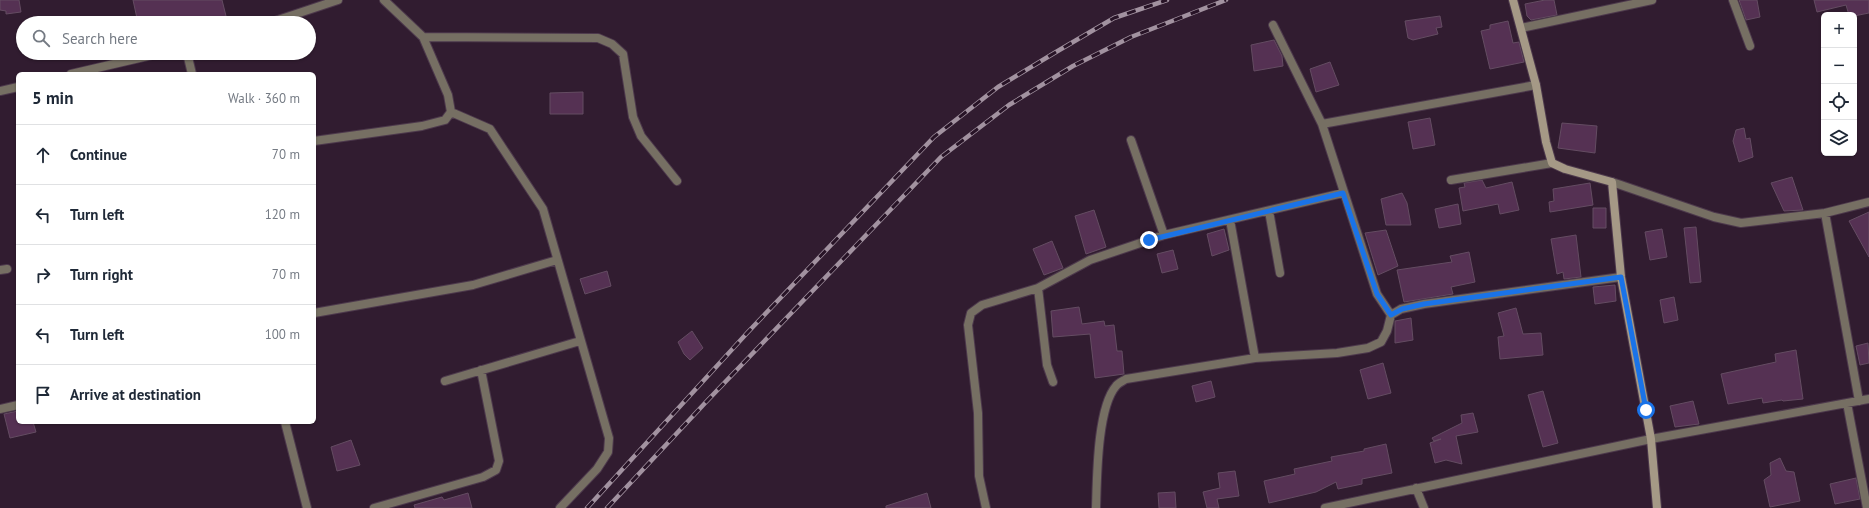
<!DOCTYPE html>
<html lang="en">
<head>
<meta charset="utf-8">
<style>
	:root { --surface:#fff; --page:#f2f2f3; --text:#1f2937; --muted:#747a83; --line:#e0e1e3 }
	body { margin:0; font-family:"PT Sans",sans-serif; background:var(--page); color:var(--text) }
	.controls { position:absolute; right:12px; top:12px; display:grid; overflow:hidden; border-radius:6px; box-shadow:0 1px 3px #0004 }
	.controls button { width:36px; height:36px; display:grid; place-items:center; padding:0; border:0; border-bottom:1px solid var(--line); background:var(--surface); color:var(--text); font:20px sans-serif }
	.stop { position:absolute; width:12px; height:12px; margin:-9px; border:3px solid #1a73e8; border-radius:50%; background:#fff }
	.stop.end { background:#1a73e8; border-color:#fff; box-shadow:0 1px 4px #0008 }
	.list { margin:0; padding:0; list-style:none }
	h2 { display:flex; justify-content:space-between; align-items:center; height:52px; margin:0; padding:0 16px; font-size:17px }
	h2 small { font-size:13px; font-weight:400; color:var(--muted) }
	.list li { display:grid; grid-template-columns:26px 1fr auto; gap:12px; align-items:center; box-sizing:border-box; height:60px; padding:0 16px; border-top:1px solid var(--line) }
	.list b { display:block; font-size:15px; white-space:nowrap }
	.list em { font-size:13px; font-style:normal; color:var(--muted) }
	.icon { flex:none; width:22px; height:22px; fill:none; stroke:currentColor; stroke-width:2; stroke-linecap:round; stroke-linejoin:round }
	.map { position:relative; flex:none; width:1869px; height:508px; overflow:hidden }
	.search { position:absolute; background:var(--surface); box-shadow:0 1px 3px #0004; left:16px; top:16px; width:300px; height:44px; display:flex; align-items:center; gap:10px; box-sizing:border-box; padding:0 14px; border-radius:22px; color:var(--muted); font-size:15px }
	.panel { position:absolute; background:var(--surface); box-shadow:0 1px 3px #0004; left:16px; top:72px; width:300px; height:352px; border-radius:6px }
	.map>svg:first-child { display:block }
</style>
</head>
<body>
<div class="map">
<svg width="1869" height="508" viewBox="0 0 1869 508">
	<rect width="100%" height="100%" fill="#311c30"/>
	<path fill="#553153" stroke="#644c62" d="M0,0H19L21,12L6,14V11L0,10Z
		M133,0H222L226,16L196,23H138Z
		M1545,0H1554L1557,15L1531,20L1527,16L1525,4Z
		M1739,0H1757L1760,17L1746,20Z
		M1814,0H1869V13L1854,16V15H1849L1846,5L1817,12Z
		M1440,16L1442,27L1436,28L1438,34L1413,40L1408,38L1405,21Z
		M1508,21L1513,43L1519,42L1524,62L1490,69L1481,31L1490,29V25Z
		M1274,40L1282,56L1283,66L1254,71L1251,45Z
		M1330,62L1339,85L1316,92L1310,69Z
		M583,92V114H550V93Z
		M1430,118L1435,145L1413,149L1408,122Z
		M1562,123L1597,126L1595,153L1558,148Z
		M1744,128L1746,139L1750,138L1753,157L1739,162L1733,141L1736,130Z
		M1792,177L1803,210L1784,211L1771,183Z
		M1482,180L1486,188L1512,182L1519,210L1500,214L1498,204L1463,211L1459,188L1465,187L1464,183Z
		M1590,183L1593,205L1550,212L1549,202L1554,201L1553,189Z
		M1402,193L1407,203L1411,225H1386L1381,199Z
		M1458,204L1461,224L1439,228L1435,209Z
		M1593,208H1606V228H1593Z
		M1094,210L1106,247L1086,254L1075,216Z
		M1869,212V257L1849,221Z
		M1696,227L1701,282L1690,283L1684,228Z
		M1224,229L1229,250L1212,256L1207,234Z
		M1662,229L1667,257L1650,260L1645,232Z
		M1386,230L1398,266L1378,275L1365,233Z
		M1576,235L1581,277L1564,279L1563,272L1557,274L1551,239Z
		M1052,241L1063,268L1044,275L1033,249Z
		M1173,250L1178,269L1162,273L1157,254Z
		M1469,252L1475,282L1451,287L1453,294L1404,302L1397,270L1452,262L1450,256Z
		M607,271L611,286L585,294L580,279Z
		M1615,285L1616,301L1595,304L1593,287Z
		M1674,297L1678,320L1664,323L1660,300Z
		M1079,307L1082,324L1104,321L1105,326L1114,325L1117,351H1122L1124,374L1095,378L1090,334L1053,337L1051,311Z
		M1516,308L1523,334L1541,333L1543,355L1500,359L1498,337L1504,336L1498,313Z
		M1411,318L1413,340L1395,343V321Z
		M692,331L703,348L690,360L684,354L678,342Z
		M1868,343L1869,363L1860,365L1856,346Z
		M1796,350L1803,399L1783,401L1782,400L1763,403L1762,398L1728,404L1721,374L1776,362L1775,354Z
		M1383,363L1391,393L1368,399L1360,370Z
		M1211,381L1215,397L1196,402L1192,386Z
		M1543,391L1558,443L1543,447L1528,395Z
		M1693,401L1699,424L1675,427L1670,406Z
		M18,411V422H33L36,432L10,438L4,414Z
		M1473,413L1478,432L1456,436L1462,464L1446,460L1435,463L1430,443L1441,439L1434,441L1432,438L1462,423L1461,415Z
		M351,440L360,465L337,471L331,447Z
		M1386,444L1392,473L1362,479V484L1338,489L1336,482L1316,492L1269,503L1264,481L1295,474L1294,469L1332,461L1331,457L1364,451V449Z
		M1780,458L1786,471L1794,472L1800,501L1770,507L1764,480L1771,475L1770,463Z
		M1235,471L1239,496L1217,499L1219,508H1207L1203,492L1220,488L1218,473Z
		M1856,478L1860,499L1835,504L1830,484Z
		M1175,492L1176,508H1159L1158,493Z
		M468,493L472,508H415L414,505L442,497L444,500Z
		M927,493L931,508H886V506Z"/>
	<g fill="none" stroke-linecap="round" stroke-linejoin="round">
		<g stroke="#4d394c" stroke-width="10">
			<path id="street" d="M384,0L423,37L598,38L612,44L623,54L633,117L641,136L677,181
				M1733,0L1750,46
				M269,23L338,0
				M1273,25L1322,124L1377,294L1391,315
				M1521,28L1652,0
				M187,53L192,74
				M71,74L161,53
				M0,91L18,87
				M451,112L490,129L543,209L609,438L608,452L597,469L560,508
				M1322,124L1536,85
				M1131,140L1164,235
				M314,141L422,126L445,120L451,112L448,95L423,37
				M1451,180L1552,163
				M1612,182L1714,217L1741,223L1825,213L1869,202
				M1269,211L1280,273
				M1825,213L1859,401
				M1230,220L1255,358
				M0,270L7,269
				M1038,288L1090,260L1164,235L1343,193
				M314,313L473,285L557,260
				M445,381L580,341
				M1847,403L1867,508
				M0,409L18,405
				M285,422L307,508
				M1416,488L1424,508
				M374,508L483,477L496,470L499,461L481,370
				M986,508L979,476L978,413L968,325L971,313L982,305L1038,288L1047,365L1053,382
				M1096,508C1097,479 1097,408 1116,386C1118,383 1123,381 1126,379L1255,358L1337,353L1368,348L1381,342L1387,331L1391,315L1401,309L1424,304L1621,277
				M1325,508L1651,439L1869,399"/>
		</g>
		<g stroke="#4d394c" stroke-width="10">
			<path id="secondary" d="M1513,0L1536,85L1546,142L1552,163L1565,169L1612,182L1621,277L1651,439L1657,508"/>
		</g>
		<use href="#street" stroke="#766f63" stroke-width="8"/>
		<use href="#secondary" stroke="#a59986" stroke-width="8"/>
		<g stroke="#a292a0" stroke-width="4.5">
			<path id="rail" d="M587,508L748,332L934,137L998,87L1056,52L1114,18L1167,0
				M607,508L706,402L941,157L1009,105L1073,66L1131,37L1226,0"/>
		</g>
		<use href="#rail" stroke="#271326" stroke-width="3" stroke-dasharray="9" stroke-linecap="butt"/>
	</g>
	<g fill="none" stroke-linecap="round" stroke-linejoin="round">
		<path stroke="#1a73e8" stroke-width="5" d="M1149,240L1343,193L1377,294L1391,315L1402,309L1424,304L1621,277L1646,410"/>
	</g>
</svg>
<div class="controls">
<button>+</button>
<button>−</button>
<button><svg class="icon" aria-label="locate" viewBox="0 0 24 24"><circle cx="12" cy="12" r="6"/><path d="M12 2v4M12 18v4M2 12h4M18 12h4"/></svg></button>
<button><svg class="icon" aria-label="layers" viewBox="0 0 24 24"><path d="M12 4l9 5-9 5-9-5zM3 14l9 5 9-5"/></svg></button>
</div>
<div class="stop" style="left:1646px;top:410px"></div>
<div class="stop end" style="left:1149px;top:240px"></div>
<div class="search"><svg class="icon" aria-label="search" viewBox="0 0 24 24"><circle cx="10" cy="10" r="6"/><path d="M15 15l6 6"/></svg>Search here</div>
<section class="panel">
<h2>5 min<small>Walk · 360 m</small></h2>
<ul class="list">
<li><svg class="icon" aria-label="ahead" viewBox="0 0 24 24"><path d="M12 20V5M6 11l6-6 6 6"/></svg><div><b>Continue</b></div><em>70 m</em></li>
<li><svg class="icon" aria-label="left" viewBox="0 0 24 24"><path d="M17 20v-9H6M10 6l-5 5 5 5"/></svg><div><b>Turn left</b></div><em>120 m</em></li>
<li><svg class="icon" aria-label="right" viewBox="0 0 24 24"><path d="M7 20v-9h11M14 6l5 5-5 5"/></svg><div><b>Turn right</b></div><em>70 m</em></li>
<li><svg class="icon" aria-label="left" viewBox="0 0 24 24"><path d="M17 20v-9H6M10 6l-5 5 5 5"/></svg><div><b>Turn left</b></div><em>100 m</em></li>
<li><svg class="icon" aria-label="arrive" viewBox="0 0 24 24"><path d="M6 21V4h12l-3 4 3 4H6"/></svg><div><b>Arrive at destination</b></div></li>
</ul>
</section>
</div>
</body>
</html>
